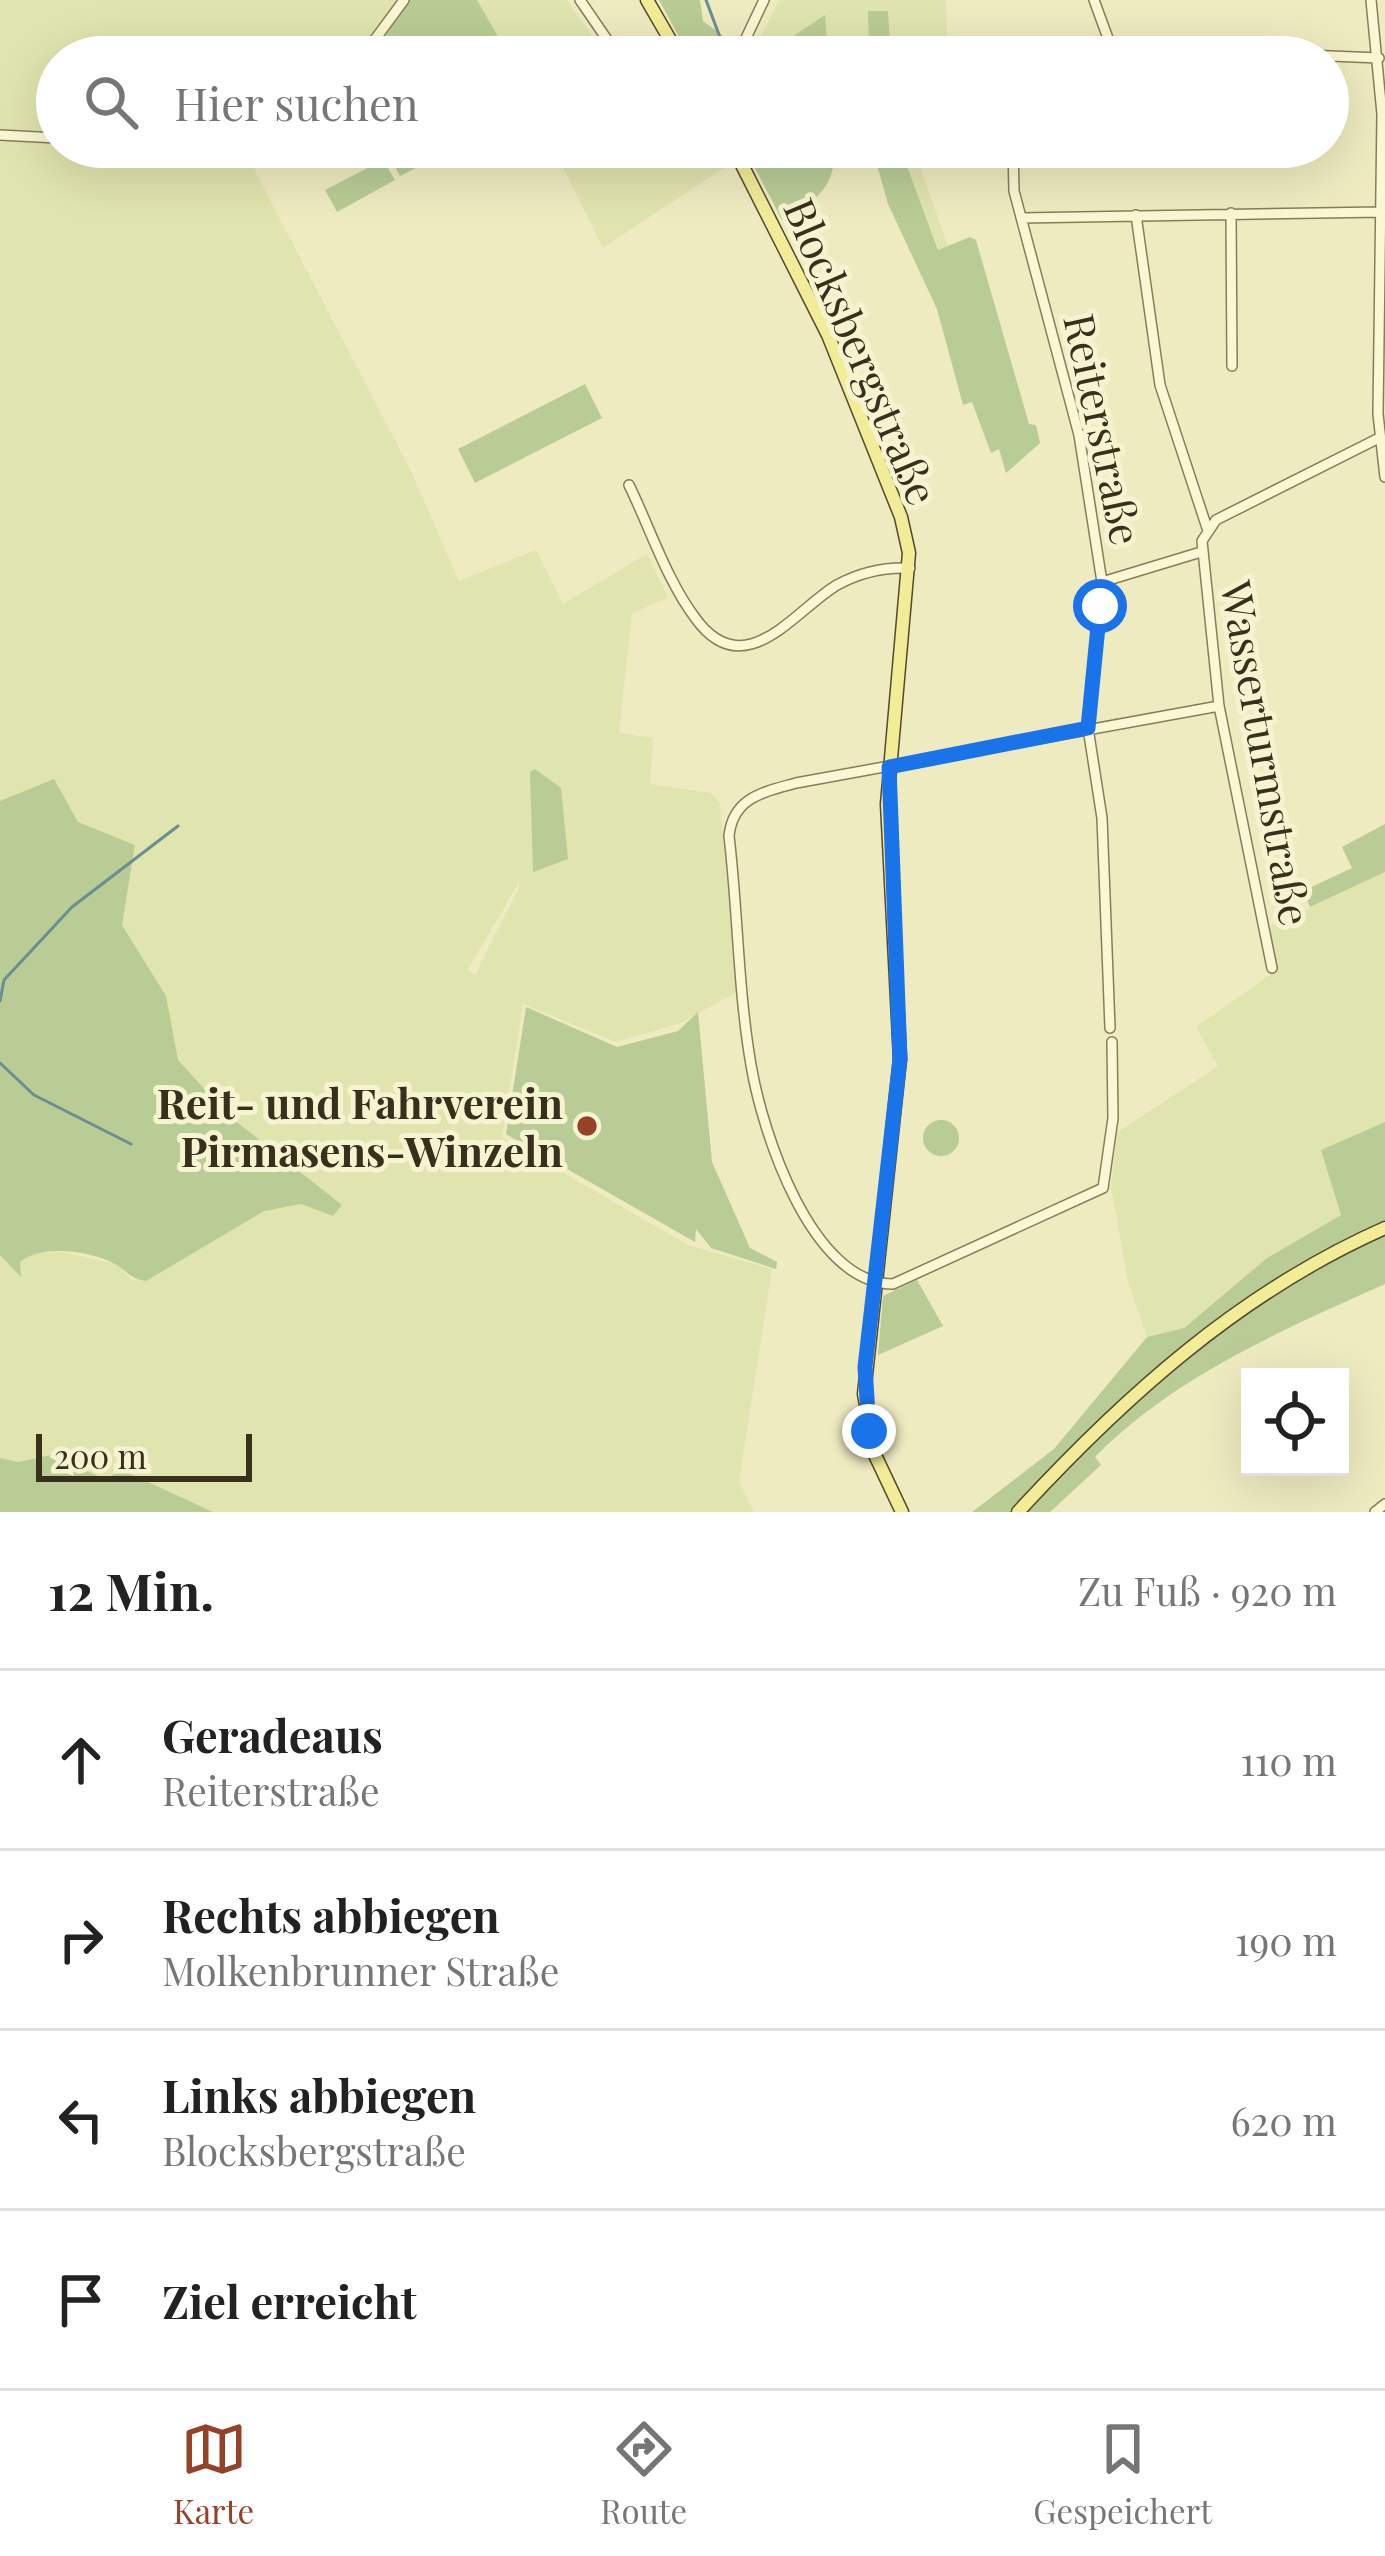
<!DOCTYPE html>
<html lang="de">
<head>
<meta charset="utf-8">
<style>
	:root { --surface:#fff; --page:#f6f6f6; --text:#222; --muted:#767676; --line:#e0e0e0; --accent:#974128 }
	body { margin:0; font-family:"Playfair Display",serif; background:var(--page); color:var(--text) }
	.controls { position:absolute; right:36px; bottom:36px; display:grid; overflow:hidden; border-radius:0px; box-shadow:0 12px 48px #0002 }
	.controls button { width:108px; height:108px; display:grid; place-items:center; padding:0; border:0; border-bottom:3px solid var(--line); background:var(--surface); color:var(--text); font:60px sans-serif }
	.scale { position:absolute; left:36px; bottom:30px; width:216px; box-sizing:border-box; padding-left:12px; border:6px solid #37301d; border-top:0; font-size:33px; line-height:42px; white-space:nowrap; color:#37301d; -webkit-text-stroke:9px #f6f4d0; paint-order:stroke }
	.stop { position:absolute; width:36px; height:36px; margin:-27px; border:9px solid #1a73e8; border-radius:50%; background:#fff }
	.stop.end { background:#1a73e8; border-color:#fff; box-shadow:0 3px 12px #0008 }
	.list { margin:0; padding:0; list-style:none }
	h2 { display:flex; justify-content:space-between; align-items:center; height:156px; margin:0; padding:0 48px; font-size:51px }
	h2 small { font-size:39px; font-weight:400; color:var(--muted) }
	.list li { display:grid; grid-template-columns:78px 1fr auto; gap:36px; align-items:center; box-sizing:border-box; height:180px; padding:0 48px; border-top:3px solid var(--line) }
	.list b { display:block; font-size:45px; white-space:nowrap }
	.list p { margin:0; font-size:39px; white-space:nowrap; color:var(--muted) }
	.list em { font-size:39px; font-style:normal; color:var(--muted) }
	.icon { flex:none; width:66px; height:66px; fill:none; stroke:currentColor; stroke-width:2; stroke-linecap:round; stroke-linejoin:round }
	.map { position:relative; flex:none; width:1385px; height:1512px; overflow:hidden }
	.search { position:absolute; background:var(--surface); box-shadow:0 12px 48px #0002; left:36px; right:36px; top:36px; height:132px; display:flex; align-items:center; gap:30px; box-sizing:border-box; padding:0 42px; border-radius:66px; color:var(--muted); font-size:45px }
	.sheet { height:876px; background:var(--surface) }
	nav { display:flex; justify-content:space-around; align-items:center; box-sizing:border-box; height:168px; border-top:3px solid var(--line); background:var(--surface); font-size:33px; color:var(--muted) }
	nav a { display:grid; justify-items:center; gap:6px }
	nav .on { color:var(--accent) }
	.map>svg:first-child { display:block }
</style>
</head>
<body>
<div class="map">
<svg width="1385" height="1512" viewBox="0 0 1385 1512">
	<rect width="100%" height="100%" fill="#eeebc1"/>
	<path fill="#e0e4ae" fill-rule="evenodd" d="M0,0H404L362,57H57V147H250L256,173L411,471L459,581L536,550L563,604L647,554L668,597L632,614L619,733L653,738L650,784L711,793L720,804L737,992L680,1023L616,1042L523,1004L502,1137L688,1245L772,1269L739,1481L754,1512H213L121,1469L107,1480L51,1455L18,1462L0,1458V1255L20,1275V1262L30,1254L61,1252L116,1264L132,1280L146,1281L264,1210L301,1204L333,1216L342,1205L228,1115L177,1060L166,996L122,925L135,845L78,822L54,779L0,801ZM519,882V888L475,975L468,969Z
		M477,0H567L607,57H508Z
		M779,0H946L948,57H891L888,11L868,12L869,57H828L824,16L762,57H748L754,36L760,39Z
		M553,147H722L731,163L603,248Z
		M900,147H930L915,153L948,246L939,251Z
		M1385,872V1122L1321,1150L1341,1215L1267,1258L1183,1328L1147,1337L1128,1282L1111,1187L1117,1133L1218,1066L1196,1027L1277,970L1267,928Z"/>
	<path fill="#b9cc95" d="M404,0H477L500,40L465,57H362Z
		M659,0H700L703,21L738,47L730,57H690Z
		M868,11H888L891,57H869Z
		M825,15L828,57H762Z
		M434,147H457L400,176L395,167Z
		M744,147H834C836,189 816,200 782,220Z
		M872,147H900L938,250L970,237L976,240L1029,424L1036,425L1040,443L1006,473L999,449L991,453L972,402L963,405L937,309L888,204Z
		M383,160L395,180L337,212L325,190Z
		M585,384L602,418L475,483L458,449Z
		M535,769L561,788L568,859L533,872L530,772Z
		M54,779L78,822L135,845L122,925L166,996L178,1060L228,1115L342,1205L333,1216L301,1204L264,1211L146,1281C129,1279 127,1270 113,1263C90,1251 41,1244 20,1262L21,1277L0,1255V801Z
		M1385,824V872L1310,907L1303,891L1352,868L1342,847Z
		M526,1007L617,1047L678,1031L698,1012L712,1162L750,1248L777,1262L776,1269L711,1248L696,1229L695,1242L506,1134Z
		M923 1138a18 18 0 1 1 36 0a18 18 0 1 1-36 0Z
		M1385,1122V1284C1284,1329 1173,1377 1095,1457L1101,1465L1050,1512H972L1054,1449L1147,1337L1184,1328L1267,1258L1341,1215L1321,1150Z
		M917,1280L943,1326L878,1355L883,1296Z
		M51,1455L107,1480L120,1469L213,1512H0V1458L18,1462Z"/>
	<g fill="none" stroke-linecap="round" stroke-linejoin="round">
		<path stroke="#6b8e8e" stroke-width="3" d="M706,0L724,48
			M0,1001L4,980L72,907L178,826
			M0,1063L34,1095L131,1144"/>
		<g stroke="#887d58" stroke-width="12">
			<path id="minor" d="M580,0L619,57
				M1094,0L1113,52
				M1371,0L1382,114L1378,414L1385,477
				M362,57L404,0
				M737,57L764,0
				M1035,57L1232,52L1379,58
				M0,135L57,138
				M1013,147L1014,191L1079,435L1102,582L1088,728L1102,818L1110,1028
				M1231,213L1232,366
				M1136,215L1160,385L1207,528
				M1021,218L1382,212
				M629,485C650,528 667,581 696,619C745,686 796,609 837,585C860,572 884,567 910,568
				M1102,582L1201,552
				M1272,968L1219,706L1202,541L1216,520L1379,438
				M1112,1042L1113,1118L1103,1188L893,1284C811,1284 762,1131 751,1065C738,990 738,912 729,836C733,797 764,792 796,783L1219,706
				M1375,1512L1385,1504"/>
		</g>
		<g stroke="#55492d" stroke-width="15">
			<path id="major" d="M647,0L680,57
				M733,147L828,335L901,517L909,553L887,804L900,1059L864,1394L875,1455L902,1512
				M1018,1512C1124,1397 1240,1292 1385,1228"/>
		</g>
		<use href="#minor" stroke="#f9f7d4" stroke-width="9"/>
		<use href="#major" stroke="#f2eb98" stroke-width="12"/>
	</g>
	<g fill="none" stroke-linecap="round" stroke-linejoin="round">
		<path stroke="#1a73e8" stroke-width="15" d="M869,1431L865,1367L900,1059L889,767L1088,728L1100,606"/>
	</g>
	<circle fill="#974128" stroke="#f6f4d0" stroke-width="4.5" cx="587" cy="1126" r="12"/>
	<g text-anchor="middle" dominant-baseline="central" stroke-width="10" stroke-linejoin="round" paint-order="stroke">
		<g font-size="42" fill="#37301d" stroke="#f6f4d0">
			<text transform="translate(862 351) rotate(67)">Blocksbergstraße</text>
			<text transform="translate(1104 429) rotate(78)">Reiterstraße</text>
			<text transform="translate(1267 753) rotate(80)">Wasserturmstraße</text>
		</g>
		<g font-size="42" font-weight="bold" fill="#37301d" stroke="#f6f4d0" text-anchor="end">
			<text x="563" y="1102">Reit- und Fahrverein<tspan x="563" dy="48">Pirmasens-Winzeln</tspan></text>
		</g>
	</g>
</svg>
<div class="controls">
<button><svg class="icon" aria-label="locate" viewBox="0 0 24 24"><circle cx="12" cy="12" r="6"/><path d="M12 2v4M12 18v4M2 12h4M18 12h4"/></svg></button>
</div>
<div class="scale">200 m</div>
<div class="stop" style="left:1100px;top:606px"></div>
<div class="stop end" style="left:869px;top:1431px"></div>
<div class="search"><svg class="icon" aria-label="search" viewBox="0 0 24 24"><circle cx="10" cy="10" r="6"/><path d="M15 15l6 6"/></svg>Hier suchen</div>
</div>
<section class="sheet">
<h2>12 Min.<small>Zu Fuß · 920 m</small></h2>
<ul class="list">
<li><svg class="icon" aria-label="ahead" viewBox="0 0 24 24"><path d="M12 20V5M6 11l6-6 6 6"/></svg><div><b>Geradeaus</b><p>Reiterstraße</p></div><em>110 m</em></li>
<li><svg class="icon" aria-label="right" viewBox="0 0 24 24"><path d="M7 20v-9h11M14 6l5 5-5 5"/></svg><div><b>Rechts abbiegen</b><p>Molkenbrunner Straße</p></div><em>190 m</em></li>
<li><svg class="icon" aria-label="left" viewBox="0 0 24 24"><path d="M17 20v-9H6M10 6l-5 5 5 5"/></svg><div><b>Links abbiegen</b><p>Blocksbergstraße</p></div><em>620 m</em></li>
<li><svg class="icon" aria-label="arrive" viewBox="0 0 24 24"><path d="M6 21V4h12l-3 4 3 4H6"/></svg><div><b>Ziel erreicht</b></div></li>
</ul>
</section>
<nav>
<a class="on"><svg class="icon" aria-label="map" viewBox="0 0 24 24"><path d="M3 6l6-2 6 2 6-2v14l-6 2-6-2-6 2zM9 4v14M15 6v14"/></svg>Karte</a>
<a><svg class="icon" aria-label="directions" viewBox="0 0 24 24"><path d="M12 3l9 9-9 9-9-9zM9 14v-3h6M13 9l2 2-2 2"/></svg>Route</a>
<a><svg class="icon" aria-label="saved" viewBox="0 0 24 24"><path d="M7 4h10v16l-5-4-5 4z"/></svg>Gespeichert</a>
</nav>
</body>
</html>
